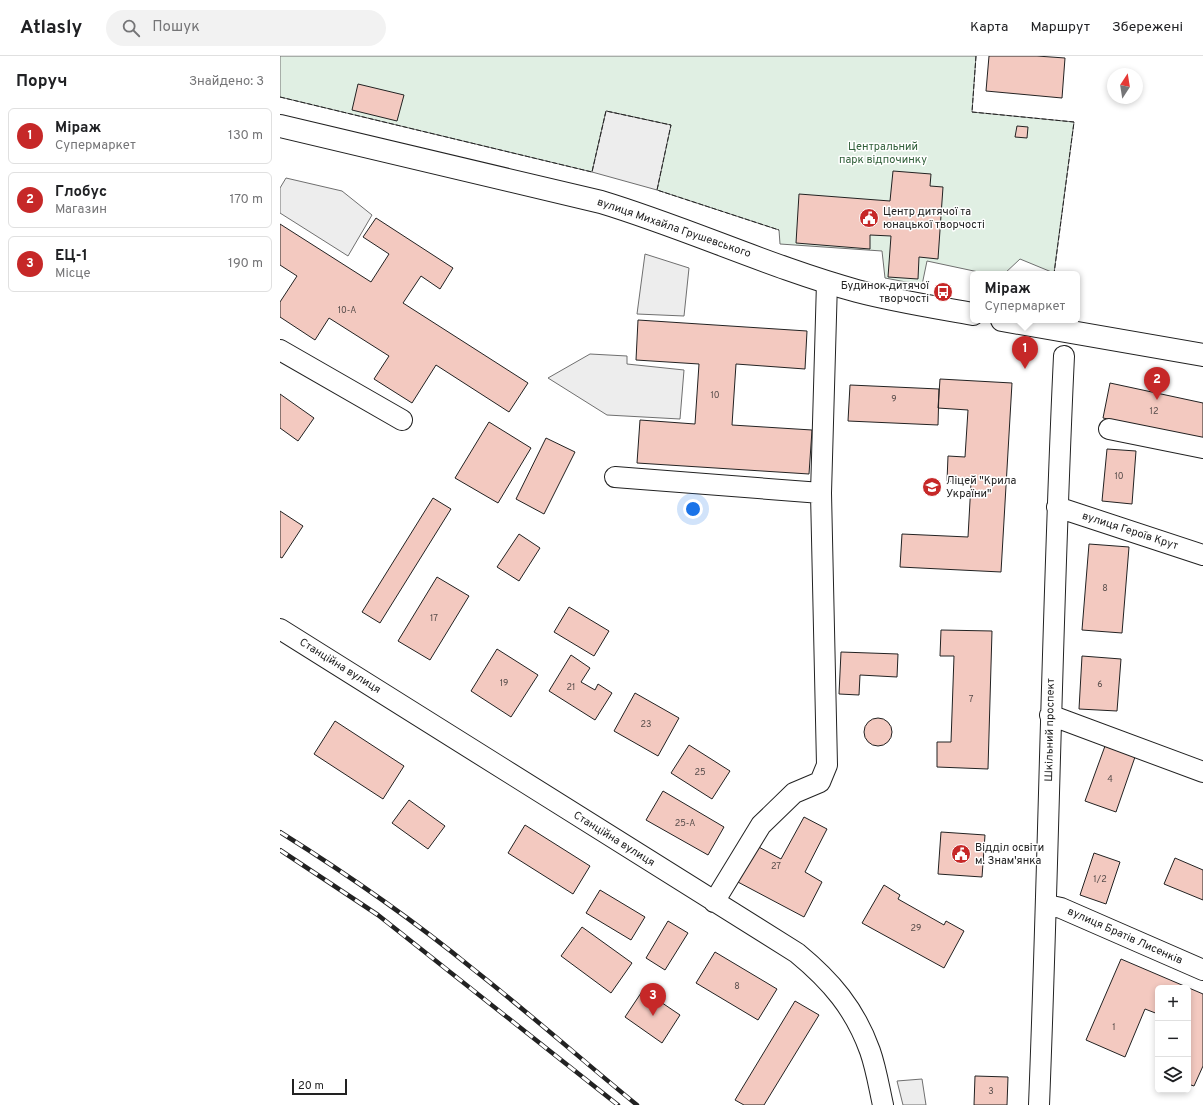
<!DOCTYPE html>
<html lang="uk">
<head>
<meta charset="utf-8">
<style>
	:root { --surface:#fff; --page:#f2f2f2; --text:#202124; --muted:#757577; --line:#e0e0e0; --accent:#c62828 }
	body { margin:0; font-family:Overpass,sans-serif; background:var(--page); color:var(--text) }
	.controls { position:absolute; right:12px; bottom:12px; display:grid; overflow:hidden; border-radius:6px; box-shadow:0 2px 6px #0003 }
	.controls button { width:36px; height:36px; display:grid; place-items:center; padding:0; border:0; border-bottom:1px solid var(--line); background:var(--surface); color:var(--text); font:20px sans-serif }
	.compass { position:absolute; left:827px; top:12px; width:36px; height:36px; border-radius:50%; background:var(--surface); box-shadow:0 2px 6px #0003; rotate:12deg }
	.scale { position:absolute; left:12px; bottom:10px; width:55px; box-sizing:border-box; padding-left:4px; border:2px solid #222; border-top:0; font-size:11px; line-height:14px; white-space:nowrap; color:#222; -webkit-text-stroke:3px #fff; paint-order:stroke }
	.you { position:absolute; left:413px; top:453px; width:14px; height:14px; margin:-10px; border:3px solid #fff; border-radius:50%; background:#1a73e8; box-shadow:0 0 0 6px #1a73e833 }
	.badge { display:grid; place-items:center; width:26px; height:26px; border-radius:50%; background:var(--accent); color:#fff; font-size:13px; font-weight:700 }
	.pin { position:absolute; translate:-50% -33px; filter:drop-shadow(0 1px 2px #0008) }
	.pin::after { content:''; position:absolute; top:21px; width:14px; height:12px; background:inherit; clip-path:polygon(0 0,100% 0,50% 100%) }
	.popup { position:absolute; left:690px; top:215px; width:110px; height:52px; box-sizing:border-box; display:grid; place-content:center; border-radius:6px; background:var(--surface); filter:drop-shadow(0 1px 3px #0005); font-size:13px; white-space:nowrap; color:var(--muted) }
	.popup b { font-size:15px; color:var(--text) }
	.popup::after { content:''; position:absolute; left:50%; top:100%; margin-left:-8px; border:8px solid transparent; border-top-color:var(--surface) }
	.list { margin:0; padding:0; list-style:none }
	h2 { display:flex; justify-content:space-between; align-items:center; height:52px; margin:0; padding:0 16px; font-size:17px }
	h2 small { font-size:13px; font-weight:400; color:var(--muted) }
	.list li { display:grid; grid-template-columns:26px 1fr auto; gap:12px; align-items:center; box-sizing:border-box; height:56px; margin:0 8px 8px; padding:0 8px; border:1px solid var(--line); border-radius:6px }
	.list b { display:block; font-size:15px; white-space:nowrap }
	.list p { margin:0; font-size:13px; white-space:nowrap; color:var(--muted) }
	.list em { font-size:13px; font-style:normal; color:var(--muted) }
	.icon { flex:none; width:22px; height:22px; fill:none; stroke:currentColor; stroke-width:2; stroke-linecap:round; stroke-linejoin:round }
	.map { position:relative; flex:none; width:923px; height:1049px; overflow:hidden }
	header { display:flex; align-items:center; gap:24px; box-sizing:border-box; height:56px; padding:0 20px; background:var(--surface); border-bottom:1px solid var(--line) }
	header strong { font-size:19px }
	nav { display:flex; gap:22px; margin-inline-start:auto; font-size:14px }
	.search { width:280px; height:36px; background:var(--page); display:flex; align-items:center; gap:10px; box-sizing:border-box; padding:0 14px; border-radius:22px; color:var(--muted); font-size:15px }
	main { display:flex }
	aside { flex:1; background:var(--surface) }
	.map>svg:first-child { display:block }
</style>
</head>
<body>
<header>
<strong>Atlasly</strong>
<div class="search"><svg class="icon" aria-label="search" viewBox="0 0 24 24"><circle cx="10" cy="10" r="6"/><path d="M15 15l6 6"/></svg>Пошук</div>
<nav><a>Карта</a><a>Маршрут</a><a>Збережені</a></nav>
</header>
<main>
<aside>
<h2>Поруч<small>Знайдено: 3</small></h2>
<ul class="list">
<li><span class="badge">1</span><div><b>Міраж</b><p>Супермаркет</p></div><em>130 m</em></li>
<li><span class="badge">2</span><div><b>Глобус</b><p>Магазин</p></div><em>170 m</em></li>
<li><span class="badge">3</span><div><b>ЕЦ-1</b><p>Місце</p></div><em>190 m</em></li>
</ul>
</aside>
<div class="map">
<svg width="923" height="1049" viewBox="0 0 923 1049">
	<rect width="100%" height="100%" fill="#fff"/>
	<path fill="#e0efe3" stroke="#6f6f6f" d="M0,0H696L692,56L794,66L774,217L740,203L724,218H708L647,205L642,229L605,222L602,195L500,188L499,174L377,134L390,69L326,55L312,116L0,41Z"/>
	<path fill="#ededed" stroke="#6f6f6f" d="M326,55L391,69L377,134L312,116Z
		M6,122L62,135L92,159L68,200L0,157V132Z
		M365,198L409,212L404,260L357,258Z
		M310,298L347,300V308L404,314L400,363L327,359L268,322Z
		M642,1023L646,1049H623L617,1025Z"/>
	<path fill="#f3c9c0" stroke="#222" d="M709,0H757L785,2L782,42L706,35Z
		M78,28L124,39L117,65L72,54Z
		M737,70L748,71L747,82L735,81Z
		M613,115L651,118L650,130L663,131L658,203L639,201L638,223L608,221L611,180L590,179V193L516,187L519,138L610,145Z
		M96,162L173,212L160,233L141,220L123,247L248,327L229,356L156,309L132,347L94,323L109,300L49,262L35,284L0,261V246L17,220L0,209V168L91,226L109,198L83,181Z
		M358,264L527,275L525,313L456,308L452,369L532,374L529,418L357,407L360,364L415,368L419,308L356,304Z
		M660,323L732,327L721,516L620,511L622,478L688,481L691,427L667,425L668,400L685,401L688,354L658,352Z
		M830,327L923,347V383L823,362Z
		M570,329L659,333L658,369L568,365Z
		M0,338L34,362L18,385L0,372Z
		M209,366L251,392L218,447L175,422Z
		M266,382L295,396L264,458L236,443Z
		M827,393L856,395L852,448L822,445Z
		M153,442L171,453L100,567L82,556Z
		M0,455L23,470L2,502L0,501Z
		M239,478L260,492L239,525L217,511Z
		M809,488L849,491L842,577L802,574Z
		M157,521L189,540L150,604L118,585Z
		M289,551L329,575L314,600L274,576Z
		M661,574L712,575L708,713L657,711V686H671L674,600H660Z
		M217,593L258,619L231,661L191,635Z
		M561,596L618,598L617,621L580,619L579,639L559,638Z
		M291,599L310,612L301,626L315,634L318,628L332,637L315,664L269,635Z
		M802,600L841,603L837,655L799,653Z
		M355,637L399,662L378,700L334,675Z
		M584 676a14 14 0 1 1 28 0a14 14 0 1 1-28 0Z
		M55,665L124,710L103,743L34,698Z
		M409,689L450,715L432,743L391,717Z
		M825,690L855,701L836,756L805,745Z
		M383,735L444,771L428,799L366,764Z
		M129,744L165,770L148,793L112,767Z
		M524,761L547,773L525,816L542,826L524,861L456,825L475,789L501,803Z
		M245,769L310,810L293,838L228,797Z
		M661,776L705,779L702,821L658,818Z
		M814,797L840,806L826,848L800,839Z
		M895,802L923,814V844L884,828Z
		M604,829L620,839L618,843L664,869L666,865L684,875L664,912L582,867Z
		M320,834L365,861L351,884L306,857Z
		M388,865L408,877L385,914L366,902Z
		M302,871L352,907L331,937L281,900Z
		M435,896L497,933L478,964L416,927Z
		M841,903L923,938V1010L914,1030L908,1028V932H878V958L865,953L845,1001L806,984Z
		M363,934L400,959L382,987L345,961Z
		M515,945L539,959L484,1049H464L455,1044Z
		M695,1020L728,1021L727,1049H694Z"/>
	<g fill="none" stroke-linecap="round" stroke-linejoin="round">
		<g stroke="#222" stroke-width="22">
			<path id="minor" d="M0,294L122,364
				M829,373L923,392
				M335,421L541,437
				M777,451L923,499
				M0,573L517,897C551,925 575,953 590,995C596,1012 599,1031 603,1049
				M770,659L923,716
				M434,846L481,769L514,737L540,726L547,709L541,437L547,226
				M767,849L781,852L923,914
				M759,1049C769,799 772,550 784,300"/>
		</g>
		<g stroke="#222" stroke-width="24">
			<path id="major" d="M0,70L321,146C407,172 490,211 577,235C615,245 654,251 693,258
				M722,264L923,299"/>
		</g>
		<use href="#minor" stroke="#fff" stroke-width="20"/>
		<use href="#major" stroke="#fff" stroke-width="22"/>
		<g stroke="#222" stroke-width="4.5">
			<path id="rail" d="M0,776C67,818 132,863 193,913C249,957 302,1004 357,1049
				M0,794L98,859L338,1049"/>
		</g>
		<use href="#rail" stroke="#fff" stroke-width="3" stroke-dasharray="9" stroke-linecap="butt"/>
		<path stroke="#222" stroke-width="1" stroke-dasharray="5 2" stroke-linecap="butt" d="M696,0L692,56L794,66L774,218
			M0,41L312,116L326,55L391,69L377,134L499,174"/>
	</g>
	<defs>
		<g id="civic-disc" transform="scale(1)"><circle r="9.5" fill="#c62828" stroke="#fff"/><path d="M-.6-6.5H3V-4.5H.6V-3L4-1V1h2V6H-6V1h2V-1L-.6-3ZM-1.2 2.5V6h2.4V2.5Z" fill="#fff"/></g>
		<g id="bus-disc" transform="scale(1)"><circle r="9.5" fill="#c62828" stroke="#fff"/><path d="M-5-6H5V4H4V6H2V4H-2V6H-4V4H-5ZM-3.5-4V0h7V-4ZM-3.5 1.2v1.5H-2V1.2ZM2 1.2v1.5H3.5V1.2Z" fill="#fff"/></g>
		<g id="school-disc" transform="scale(1)"><circle r="9.5" fill="#c62828" stroke="#fff"/><path d="M0-5L7-2L0 1L-7-2ZM-4 1L0 2.5L4 1V4Q0 6-4 4Z" fill="#fff"/></g>
	</defs>
	<g fill-rule="evenodd">
		<use href="#civic-disc" x="589" y="162"/>
		<use href="#bus-disc" x="663" y="236"/>
		<use href="#school-disc" x="652" y="431"/>
		<use href="#civic-disc" x="681" y="798"/>
	</g>
	<g text-anchor="middle" dominant-baseline="central" stroke-width="3" stroke-linejoin="round" paint-order="stroke">
		<g font-size="9" fill="#564c4a">
			<text x="67" y="254">10-А</text>
			<text x="435" y="339">10</text>
			<text x="614" y="343">9</text>
			<text x="874" y="355">12</text>
			<text x="839" y="420">10</text>
			<text x="825" y="532">8</text>
			<text x="154" y="562">17</text>
			<text x="224" y="627">19</text>
			<text x="820" y="628">6</text>
			<text x="291" y="631">21</text>
			<text x="691" y="643">7</text>
			<text x="366" y="668">23</text>
			<text x="420" y="716">25</text>
			<text x="830" y="723">4</text>
			<text x="405" y="767">25-А</text>
			<text x="496" y="810">27</text>
			<text x="820" y="823">1/2</text>
			<text x="636" y="872">29</text>
			<text x="457" y="930">8</text>
			<text x="834" y="971">1</text>
			<text x="711" y="1035">3</text>
		</g>
		<g font-size="11" fill="#2f5e38" stroke="#fff">
			<text x="603" y="91">Центральний<tspan x="603" dy="13">парк відпочинку</tspan></text>
		</g>
		<g font-size="11" fill="#222" stroke="#fff" text-anchor="start">
			<text x="603" y="156">Центр дитячої та<tspan x="603" dy="13">юнацької творчості</tspan></text>
			<text x="649" y="230" text-anchor="end">Будинок дитячої<tspan x="649" dy="13">творчості</tspan></text>
			<text x="666" y="425">Ліцей "Крила<tspan x="666" dy="13">України"</tspan></text>
			<text x="695" y="792">Відділ освіти<tspan x="695" dy="13">м. Знам'янка</tspan></text>
		</g>
		<g font-size="11" fill="#222" stroke="#fff">
			<text transform="translate(394 172) rotate(19)">вулиця Михайла Грушевського</text>
			<text transform="translate(850 475) rotate(18)">вулиця Героїв Крут</text>
			<text transform="translate(60 610) rotate(32)">Станційна вулиця</text>
			<text transform="translate(770 674) rotate(-89)">Шкільний проспект</text>
			<text transform="translate(334 783) rotate(32)">Станційна вулиця</text>
			<text transform="translate(845 880) rotate(24)">вулиця Братів Лисенків</text>
		</g>
	</g>
</svg>
<div class="controls">
<button>+</button>
<button>−</button>
<button><svg class="icon" aria-label="layers" viewBox="0 0 24 24"><path d="M12 4l9 5-9 5-9-5zM3 14l9 5 9-5"/></svg></button>
</div>
<svg class="compass" viewBox="-18 -18 36 36"><path d="M0-13l5 13h-10z" fill="#e53935"/><path d="M0 13l5-13h-10z" fill="#757577"/></svg>
<div class="scale">20 m</div>
<div class="you"></div>
<div class="pin badge" style="left:745px;top:313px">1</div>
<div class="popup"><b>Міраж</b>Супермаркет</div>
<div class="pin badge" style="left:877px;top:344px">2</div>
<div class="pin badge" style="left:373px;top:960px">3</div>
</div>
</main>
</body>
</html>
